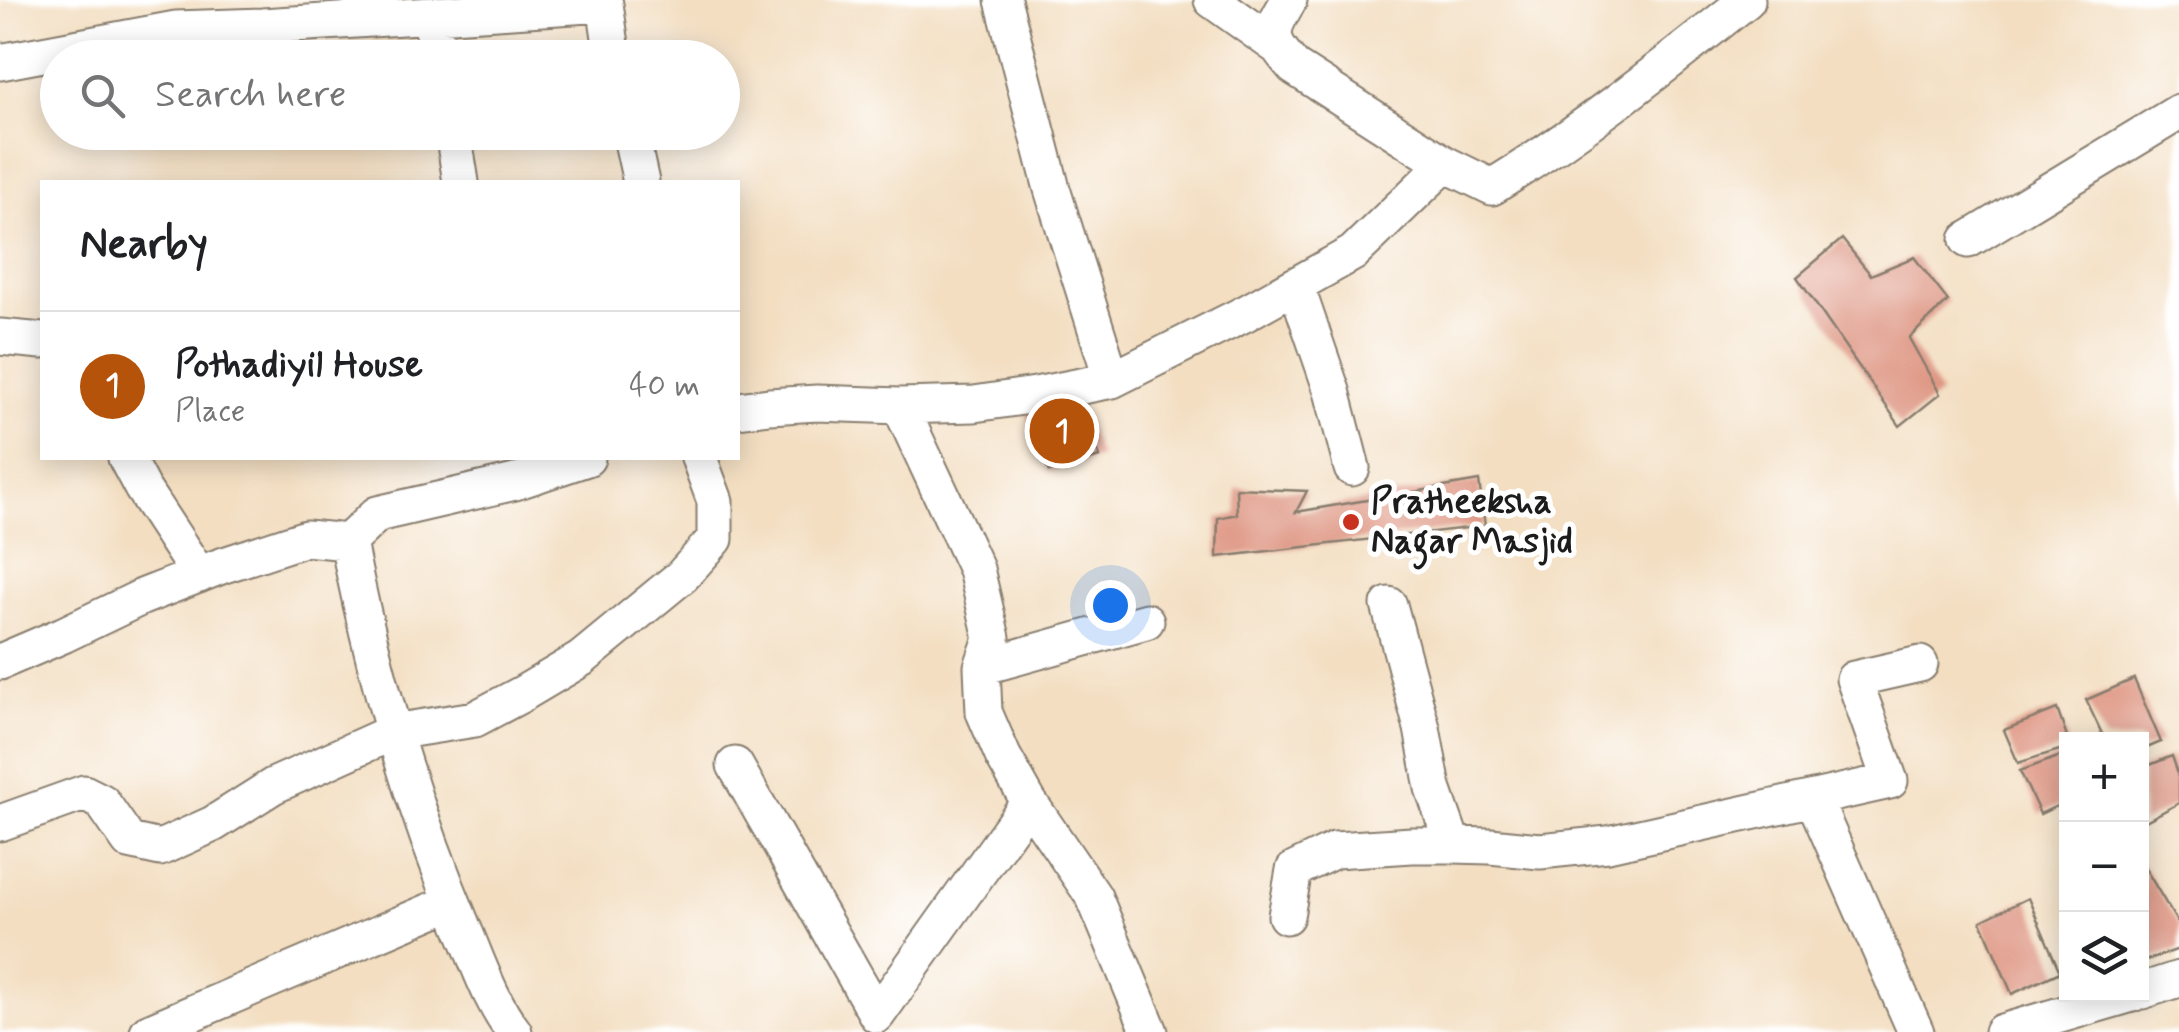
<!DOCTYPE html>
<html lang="en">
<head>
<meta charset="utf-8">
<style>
	:root { --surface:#fff; --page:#f6f6f6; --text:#202124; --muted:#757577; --line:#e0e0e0; --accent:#b45309 }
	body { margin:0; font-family:Mynerve,sans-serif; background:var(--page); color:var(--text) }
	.controls { position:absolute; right:30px; bottom:30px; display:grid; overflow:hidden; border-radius:0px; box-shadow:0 5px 25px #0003 }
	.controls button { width:90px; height:90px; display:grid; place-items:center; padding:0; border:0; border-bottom:2px solid var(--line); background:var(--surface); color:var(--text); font:50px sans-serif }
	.you { position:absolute; left:1110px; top:605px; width:35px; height:35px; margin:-25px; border:8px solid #fff; border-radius:50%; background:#1a73e8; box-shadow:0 0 0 15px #1a73e833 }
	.badge { display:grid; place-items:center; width:65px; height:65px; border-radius:50%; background:var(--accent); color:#fff; font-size:32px; font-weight:700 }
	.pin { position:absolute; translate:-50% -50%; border:5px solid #fff; box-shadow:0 2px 10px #0006 }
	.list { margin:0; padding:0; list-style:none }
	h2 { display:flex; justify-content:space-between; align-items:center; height:130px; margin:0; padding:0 40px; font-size:42px }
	h2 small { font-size:32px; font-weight:400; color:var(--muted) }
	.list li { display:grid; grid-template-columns:65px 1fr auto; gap:30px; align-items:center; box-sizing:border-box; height:150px; padding:0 40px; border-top:2px solid var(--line) }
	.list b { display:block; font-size:38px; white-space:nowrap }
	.list p { margin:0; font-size:32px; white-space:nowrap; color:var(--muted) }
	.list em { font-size:32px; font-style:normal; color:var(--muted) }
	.icon { flex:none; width:55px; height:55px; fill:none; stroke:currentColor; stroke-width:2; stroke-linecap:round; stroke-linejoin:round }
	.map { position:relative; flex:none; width:2179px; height:1032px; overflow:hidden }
	.search { position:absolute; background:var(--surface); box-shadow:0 5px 25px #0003; left:40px; top:40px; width:700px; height:110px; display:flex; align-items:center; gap:25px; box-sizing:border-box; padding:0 35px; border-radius:55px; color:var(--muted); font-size:38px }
	.panel { position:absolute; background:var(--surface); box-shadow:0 5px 25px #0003; left:40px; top:180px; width:700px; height:280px; border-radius:0px }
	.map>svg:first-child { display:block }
</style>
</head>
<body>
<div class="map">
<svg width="2179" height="1032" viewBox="0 0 2179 1032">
	<rect width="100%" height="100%" fill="#fff"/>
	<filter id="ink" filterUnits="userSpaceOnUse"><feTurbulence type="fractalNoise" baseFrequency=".01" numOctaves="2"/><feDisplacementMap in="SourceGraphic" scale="20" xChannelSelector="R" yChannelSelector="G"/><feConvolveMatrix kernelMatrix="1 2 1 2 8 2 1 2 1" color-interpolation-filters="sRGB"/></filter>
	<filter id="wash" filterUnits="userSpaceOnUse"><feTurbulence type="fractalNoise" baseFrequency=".0048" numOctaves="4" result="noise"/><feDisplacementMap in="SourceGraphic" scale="40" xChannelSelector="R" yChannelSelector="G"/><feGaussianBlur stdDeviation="2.25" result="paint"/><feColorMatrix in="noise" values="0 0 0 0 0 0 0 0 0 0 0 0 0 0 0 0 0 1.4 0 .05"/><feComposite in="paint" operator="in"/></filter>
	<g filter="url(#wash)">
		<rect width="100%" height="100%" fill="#f3dec1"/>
		<g id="blocks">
			<path fill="#dd927e" d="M1842,239L1871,275L1914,257L1948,301L1909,338L1940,394L1900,426L1797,277Z
				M1074,392L1100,457L1049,472L1023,405Z
				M1479,481L1485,526L1217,557L1218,518L1237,514L1236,488L1307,491L1296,512Z
				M2134,679L2161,742L2142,750V740H2105L2086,700Z
				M2057,709L2068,740L2066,748L2018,763L2004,730Z
				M2066,754V802L2040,814L2020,771Z
				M2172,756L2179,776V803L2142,823V768Z
				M2142,863L2179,925V949L2142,962Z
				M2028,898L2060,972L2012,994L1981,921Z"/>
		</g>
	</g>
	<g filter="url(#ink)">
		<use href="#blocks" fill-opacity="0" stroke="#887d6e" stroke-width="2.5"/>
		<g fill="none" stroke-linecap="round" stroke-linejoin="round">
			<g stroke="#887d6e" stroke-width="39">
				<path id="street" d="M1003,0L1052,189L1112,380
					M1212,0L1275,45
					M1289,0C1269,33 1268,37 1294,67L1445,164L1492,187C1584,131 1663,67 1747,0
					M429,16L441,58
					M0,62L176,29L262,26L605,4L613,58
					M453,132L461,182
					M630,132L641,182
					M1968,240L2179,112
					M1296,286L1332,391L1352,468
					M0,337L42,341
					M900,406L976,569L992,638L982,667L984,712L1003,756L1029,802L1094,897L1150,1032
					M738,410L769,406L817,403L900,406L974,404L1036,395L1112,380L1246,313L1353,253L1445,164
					M126,458L142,488L199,575
					M1389,605L1422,728L1433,788L1453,845
					M0,662L63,635L142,597L221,566L306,538L348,542
					M982,667L1146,621
					M735,765L877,1015L1029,802
					M1813,798L1916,1032
					M0,823L84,793L102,802L129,841L160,848L213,824L273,786L393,732L475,719L522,694L581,659L682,576L715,539V501L699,458
					M1286,916L1294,870L1335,850L1412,845H1453L1490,846L1540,851L1608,844L1890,781L1854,679L1920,664
					M2142,991L2179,979
					M148,1032L452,902
					M514,1032C491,1002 479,965 464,930C411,805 374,675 348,542L377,514L515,482L587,458
					M2002,1032L2132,994"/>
			</g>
			<use href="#street" stroke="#fff" stroke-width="35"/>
		</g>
	</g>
	<circle fill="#c8321e" stroke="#fff" stroke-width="4" cx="1351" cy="522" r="10"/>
	<g text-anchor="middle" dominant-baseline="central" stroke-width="10" stroke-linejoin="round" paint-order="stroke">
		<g font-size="35" font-weight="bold" fill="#1c1c1c" stroke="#fff" text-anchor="start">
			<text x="1371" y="502">Pratheeksha<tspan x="1371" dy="40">Nagar Masjid</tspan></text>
		</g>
	</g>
</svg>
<div class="controls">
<button>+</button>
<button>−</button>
<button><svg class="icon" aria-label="layers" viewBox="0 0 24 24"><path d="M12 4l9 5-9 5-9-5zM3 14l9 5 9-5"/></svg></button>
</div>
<div class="you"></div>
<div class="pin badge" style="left:1062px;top:431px">1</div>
<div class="search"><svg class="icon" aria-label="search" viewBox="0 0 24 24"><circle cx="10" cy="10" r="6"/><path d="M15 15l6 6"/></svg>Search here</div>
<section class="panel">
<h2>Nearby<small></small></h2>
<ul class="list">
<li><span class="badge">1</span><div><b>Pothadiyil House</b><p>Place</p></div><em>40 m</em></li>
</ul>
</section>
</div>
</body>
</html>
